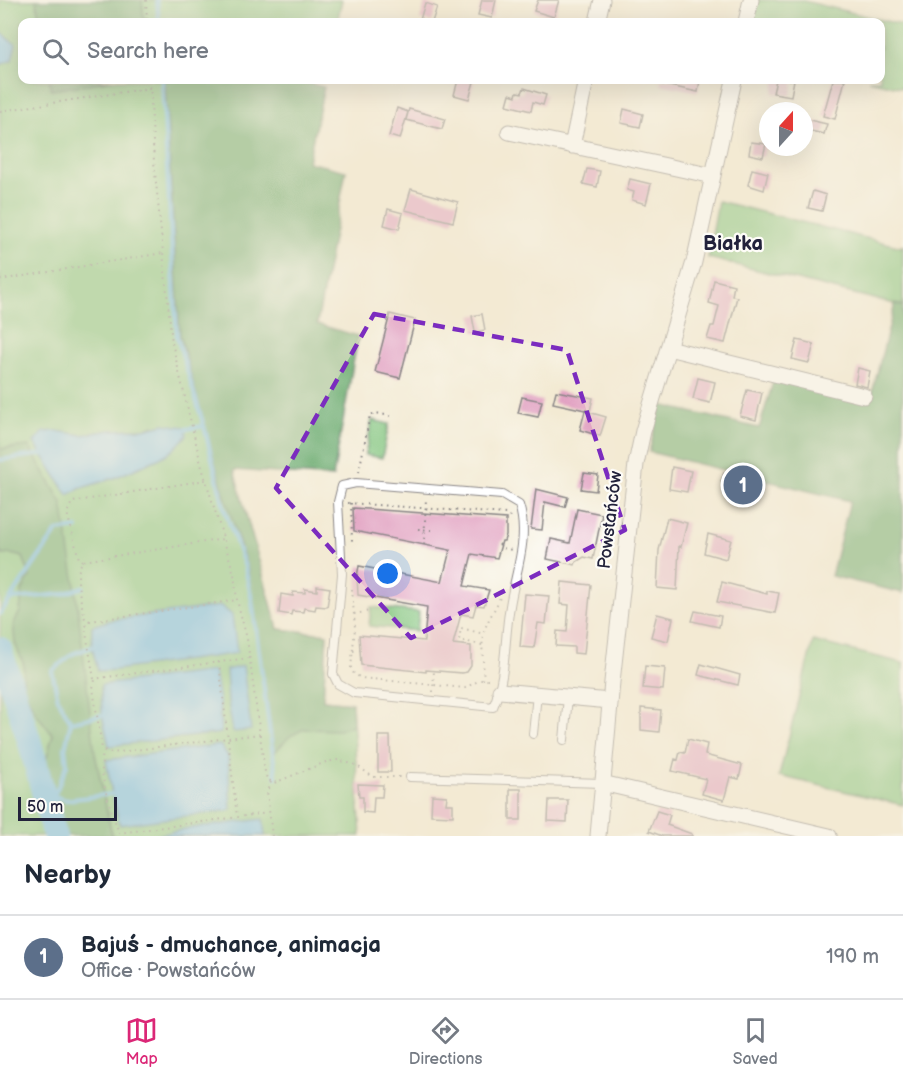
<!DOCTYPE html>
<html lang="en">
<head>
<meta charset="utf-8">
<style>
	:root { --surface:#fff; --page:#f6f6f7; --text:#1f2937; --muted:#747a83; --line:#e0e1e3; --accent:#db2777 }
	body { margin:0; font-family:"Balsamiq Sans",sans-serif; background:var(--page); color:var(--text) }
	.compass { position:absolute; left:759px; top:102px; width:54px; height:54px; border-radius:50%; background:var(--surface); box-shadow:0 6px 24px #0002; rotate:21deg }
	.scale { position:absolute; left:18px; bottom:15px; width:99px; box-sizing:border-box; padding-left:6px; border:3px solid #22223b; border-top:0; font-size:16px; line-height:21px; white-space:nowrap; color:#22223b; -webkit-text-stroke:4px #fdfcf7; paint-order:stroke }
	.you { position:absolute; left:388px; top:574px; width:21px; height:21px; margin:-15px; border:4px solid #fff; border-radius:50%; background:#1a73e8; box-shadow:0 0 0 9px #1a73e833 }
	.badge { display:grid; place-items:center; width:39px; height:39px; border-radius:50%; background:var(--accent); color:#fff; font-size:20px; font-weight:700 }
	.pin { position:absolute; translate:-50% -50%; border:3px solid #fff; box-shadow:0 2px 6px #0006 }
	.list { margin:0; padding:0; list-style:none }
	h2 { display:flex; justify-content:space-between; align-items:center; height:78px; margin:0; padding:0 24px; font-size:26px }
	h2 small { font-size:20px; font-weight:400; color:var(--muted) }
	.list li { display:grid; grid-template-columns:39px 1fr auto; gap:18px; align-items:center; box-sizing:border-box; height:84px; padding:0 24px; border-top:2px solid var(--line) }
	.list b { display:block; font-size:22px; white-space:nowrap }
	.list p { margin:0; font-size:20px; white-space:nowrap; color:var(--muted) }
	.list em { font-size:20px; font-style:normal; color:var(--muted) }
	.icon { flex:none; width:33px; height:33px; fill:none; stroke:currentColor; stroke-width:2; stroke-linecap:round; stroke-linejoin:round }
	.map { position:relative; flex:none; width:903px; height:836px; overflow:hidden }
	.search { position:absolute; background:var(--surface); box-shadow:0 6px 24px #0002; left:18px; right:18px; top:18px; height:66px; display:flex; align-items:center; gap:15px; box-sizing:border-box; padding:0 21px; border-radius:12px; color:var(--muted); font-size:22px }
	.sheet { height:162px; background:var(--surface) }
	nav { display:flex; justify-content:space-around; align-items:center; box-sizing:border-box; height:84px; border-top:2px solid var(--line); background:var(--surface); font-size:16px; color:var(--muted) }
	nav a { display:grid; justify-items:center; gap:3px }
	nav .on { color:var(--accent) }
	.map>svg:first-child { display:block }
</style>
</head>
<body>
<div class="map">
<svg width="903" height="836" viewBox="0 0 903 836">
	<rect width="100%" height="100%" fill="#fdfcf7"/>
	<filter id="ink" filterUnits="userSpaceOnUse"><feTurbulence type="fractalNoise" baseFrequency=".0167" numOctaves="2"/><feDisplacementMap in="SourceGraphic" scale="12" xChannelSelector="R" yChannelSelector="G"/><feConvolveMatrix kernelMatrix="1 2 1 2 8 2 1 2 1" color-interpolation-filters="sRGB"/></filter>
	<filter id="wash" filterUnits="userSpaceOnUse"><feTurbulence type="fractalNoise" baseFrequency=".008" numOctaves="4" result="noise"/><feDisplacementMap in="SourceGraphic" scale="24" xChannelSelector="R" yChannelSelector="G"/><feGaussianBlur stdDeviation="1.35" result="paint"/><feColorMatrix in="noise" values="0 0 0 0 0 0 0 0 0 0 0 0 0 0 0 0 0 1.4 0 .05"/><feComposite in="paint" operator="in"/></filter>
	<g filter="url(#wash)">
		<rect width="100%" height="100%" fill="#f3ead3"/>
		<path fill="#83c57f" stroke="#52745d" stroke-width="1.5" fill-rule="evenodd" d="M0,0H36L40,22H22V80H49L52,90L113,80H165L180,335L216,467L262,571L278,629L327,634L323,700L352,703L361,836H112L95,754L12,447L0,449V65L12,60L9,40L0,31ZM153,425L160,458L114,478L81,488L68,494L35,442L56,431L82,435L111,430L144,429Z
			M142,0H342L337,22H144Z
			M757,0H800L903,25V88L868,80H880V22H753Z
			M718,201L902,247L903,244V306L708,258Z
			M372,420L389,424L382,458L365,455Z
			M0,550L2,555L11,554L23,557L30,576L22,591L20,612L14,623L15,643L24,665L23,688L36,713L53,735L44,767L54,820L60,836H0Z
			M371,607L419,612L417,631L369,626Z
			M813,641L903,663V805L779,776Z"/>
		<path fill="#6aaa6e" stroke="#466654" stroke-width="1.5" d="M36,0H142L144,22H40Z
			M50,80H113L51,90Z
			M165,80H293L324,87L308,162L346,171L317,324L358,336L333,477L234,470L278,629L327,634L323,700L352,703L353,725L339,730L304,729L290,736L274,753L248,571L216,467L180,335Z
			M895,303L903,306V593L831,576L850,501L649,452L661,405L759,428L774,379L870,401Z
			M29,446L62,503L75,584L95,754L112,836H60L54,820L44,767L53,735L36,713L23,688L24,665L15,643L14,633V623L20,612L22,591L30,576L23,557L11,554L2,555L0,550V449Z"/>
		<path fill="#6ebae7" stroke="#486e91" stroke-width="1.5" d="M0,31L9,40L16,44L12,60L0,65Z
			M164,424L185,427L187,435L172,451L160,458L114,478L81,488L68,495L34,442L44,432L56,431L82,435L111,430L144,429Z
			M221,606L232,615L237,652L232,654L115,670L98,671L92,647V626L112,620Z
			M243,666L251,730L233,732L228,701L226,670Z
			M214,671L219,701L221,733L109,746L102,715L101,685Z
			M220,745L228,756L231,810L120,825L112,794L106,760Z
			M263,819L265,836H153L192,828Z"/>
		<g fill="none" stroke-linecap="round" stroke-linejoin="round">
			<path stroke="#6ebae7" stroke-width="4" d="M157,0L159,22
				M162,80L177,337L204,426L225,511L245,567L252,601L276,777
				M181,430L204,426
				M0,460L44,454
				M13,599L63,594L83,587
				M0,614L57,531L77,528
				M71,722L102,715
				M54,796L66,800L112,794
				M45,801L54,796L67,765L65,748L71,722L58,699L52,671L72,654L92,647"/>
			<path stroke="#6ebae7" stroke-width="24" d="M0,649L30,743L55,836"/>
		</g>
		<g id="blocks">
			<path fill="#e2a3c3" d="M482,0H496L492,18L478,15Z
				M538,0H559L554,17L534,11Z
				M425,3L437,7L432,22L420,20Z
				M458,80L474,82L469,99L454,95Z
				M661,80H700L698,92L660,84Z
				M776,80H794L791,96L773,93Z
				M833,80H845L835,119L823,116Z
				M524,88L546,95L543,105L533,102L531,111L507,105L510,94L516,96L517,92L522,93Z
				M397,108L408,112L400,139L389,136Z
				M409,109L445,119L442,129L406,120Z
				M624,109L643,114L640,127L621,123Z
				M809,120L827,124L824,134L806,130Z
				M751,142L766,144L763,157L749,154Z
				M587,169L600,171L597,187L583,184Z
				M752,169L768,173L764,190L748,185Z
				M630,179L651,184L646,204L632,200L634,192L627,190Z
				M411,189L458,202L453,222L405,210Z
				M813,191L826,195L822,211L808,208Z
				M388,209L403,213L399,229L384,225Z
				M714,280L734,285L732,296L737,297L725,343L707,339L711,326H714L719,306L709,303Z
				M390,314L415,320L400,378L375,372Z
				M482,314L485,330L475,332L472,316Z
				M797,340L814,344L809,363L792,359Z
				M858,368L870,371L867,387L855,384Z
				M698,378L715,382L710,403L693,399Z
				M747,390L762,393L756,420L740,416Z
				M556,391L593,398L590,411L553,403Z
				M522,397L542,401L538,417L518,413Z
				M585,411L606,417L600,436L580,430Z
				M672,467L691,471L687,492L669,489Z
				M724,472L754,479L749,499L738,496L740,486L721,481Z
				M584,473L598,475L596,491L581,489Z
				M536,489L568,497L565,507L545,502L542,530L531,529Z
				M353,508L506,519V535L504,541H502L497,558L472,554L464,586L489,590L484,606L476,605L473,616L461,614L453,644L471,646V666L467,672L462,673L426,670V672L361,665L359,635L424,641L427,607L358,595L357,576L359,566L442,582L450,550L354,531Z
				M577,509L602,514L593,559L584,557L576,562L575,565L547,559L551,539L570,543Z
				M667,518L687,523L681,547L679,546L677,590L657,588L659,550Z
				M708,534L731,540L726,559L704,553Z
				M562,582L591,585L584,654L574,653V647L556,646L557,631L567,632L569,605L560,604Z
				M722,582L767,594V591L779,593L775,613L717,602Z
				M317,586L330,588L327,607L316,606L315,610L304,608L303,612L292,611L291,615L279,613L281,594L293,596V592L305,593V589L317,591Z
				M525,594L549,596L546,624L538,623L534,648L520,647Z
				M695,611L721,616L719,627L692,621Z
				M657,614L673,618L668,641L651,637Z
				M701,664L740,675L738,685L698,675Z
				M645,666L665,668L663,690L643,688Z
				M641,708L661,710L659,732L641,730Z
				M378,736H390L391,772H378Z
				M688,739L707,744L705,755L742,765L739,779L730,777L724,800L702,794L706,779L672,771L675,759L678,760L680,752L685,753Z
				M358,784L383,785L382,797H374L373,813L363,812V797H359Z
				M510,789H521V820H510Z
				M432,795L447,796L446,804H453V816L431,815Z
				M549,800H568L567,822L548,821Z
				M657,811L670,815L667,825L692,834V836H662L649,831Z"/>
		</g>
	</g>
	<g filter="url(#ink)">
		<use href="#blocks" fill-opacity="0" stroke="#8a8687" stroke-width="1.5"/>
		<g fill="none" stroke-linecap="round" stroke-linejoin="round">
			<g stroke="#8a8687" stroke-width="10">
				<path id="service" d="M356,483L502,495L519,505C530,538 515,573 510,606C504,639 507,676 493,707L354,693L338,684L333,674L342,574L338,502L342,486Z
					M533,734L537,694
					M564,740L568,697
					M410,777L602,783"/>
			</g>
			<g stroke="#8a8687" stroke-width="17">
				<path id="minor" d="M597,22L602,0
					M746,22L751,0
					M509,132L713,176
					M572,146L586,80
					M668,348L864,396
					M500,691L610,701
					M602,783L829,836
					M598,836L612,682L636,464L643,431L694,262L734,80"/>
			</g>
			<path stroke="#8a8687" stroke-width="2" stroke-dasharray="1.5 4.5" stroke-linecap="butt" d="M146,0L147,22
				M150,80L154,162L172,343L201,464L234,574L237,600L247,639L265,772L267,779L274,783L326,762L337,760L356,765L373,777H401
				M0,111L150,88
				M0,280L163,253
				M359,472L370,415L376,413L390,416
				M348,503L506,514L511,518
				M351,503L352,541
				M418,529L431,530
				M499,544L503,548L512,550
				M424,545L426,498
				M83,561L79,559L67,513L72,502L206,480
				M352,589L355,628L351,668L354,674L361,678L465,688L480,680H489
				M354,614L370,611
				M90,621L85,619C82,603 72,575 83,561L224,539
				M482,645L459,640L461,628L484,634
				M353,651L360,650
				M249,658L100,678L95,680L93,688L102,749L111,753L260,734
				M219,662L237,817
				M94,679L85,627L90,621L237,600
				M483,680C485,663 480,651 484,632C487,620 496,609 500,597
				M433,692L434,670
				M104,751C96,772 112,812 119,833L268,813
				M271,782L267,791L272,836"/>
			<use href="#service" stroke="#fff" stroke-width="8"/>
			<use href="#minor" stroke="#fff" stroke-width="15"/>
		</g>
	</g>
	<path d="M0 0H903V836H0ZM374,314L567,350L625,530L411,638L276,488Z" fill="#f3ead3" fill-opacity=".55" fill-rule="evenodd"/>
	<path fill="none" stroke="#7b2cbf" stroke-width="4.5" stroke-dasharray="12 8" stroke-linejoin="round" d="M374,314L567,350L625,530L411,638L276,488Z"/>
	<g text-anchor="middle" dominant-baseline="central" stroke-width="4.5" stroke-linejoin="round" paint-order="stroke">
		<g font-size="18" fill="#22223b" stroke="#fdfcf7">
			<text transform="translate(610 520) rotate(-83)">Powstańców</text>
		</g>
		<g font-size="20" font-weight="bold" fill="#22223b" stroke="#fdfcf7">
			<text x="733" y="244">Białka</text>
		</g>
	</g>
</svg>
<svg class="compass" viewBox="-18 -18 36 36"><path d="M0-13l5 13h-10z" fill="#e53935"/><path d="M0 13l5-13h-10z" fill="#747a83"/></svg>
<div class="scale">50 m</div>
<div class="you"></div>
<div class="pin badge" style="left:743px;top:485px;background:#5c6f8a">1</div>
<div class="search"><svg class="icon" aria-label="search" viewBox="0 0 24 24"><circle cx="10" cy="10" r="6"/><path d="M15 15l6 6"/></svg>Search here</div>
</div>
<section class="sheet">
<h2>Nearby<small></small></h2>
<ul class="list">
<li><span class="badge" style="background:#5c6f8a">1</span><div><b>Bajuś - dmuchance, animacja</b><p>Office · Powstańców</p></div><em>190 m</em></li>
</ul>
</section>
<nav>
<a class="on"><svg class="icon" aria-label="map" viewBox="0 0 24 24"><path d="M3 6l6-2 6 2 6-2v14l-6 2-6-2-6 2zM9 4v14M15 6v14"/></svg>Map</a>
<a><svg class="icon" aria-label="directions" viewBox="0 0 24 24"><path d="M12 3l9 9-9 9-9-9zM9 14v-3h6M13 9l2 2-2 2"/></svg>Directions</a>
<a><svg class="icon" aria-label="saved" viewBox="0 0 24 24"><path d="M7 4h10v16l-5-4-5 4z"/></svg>Saved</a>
</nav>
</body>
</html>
